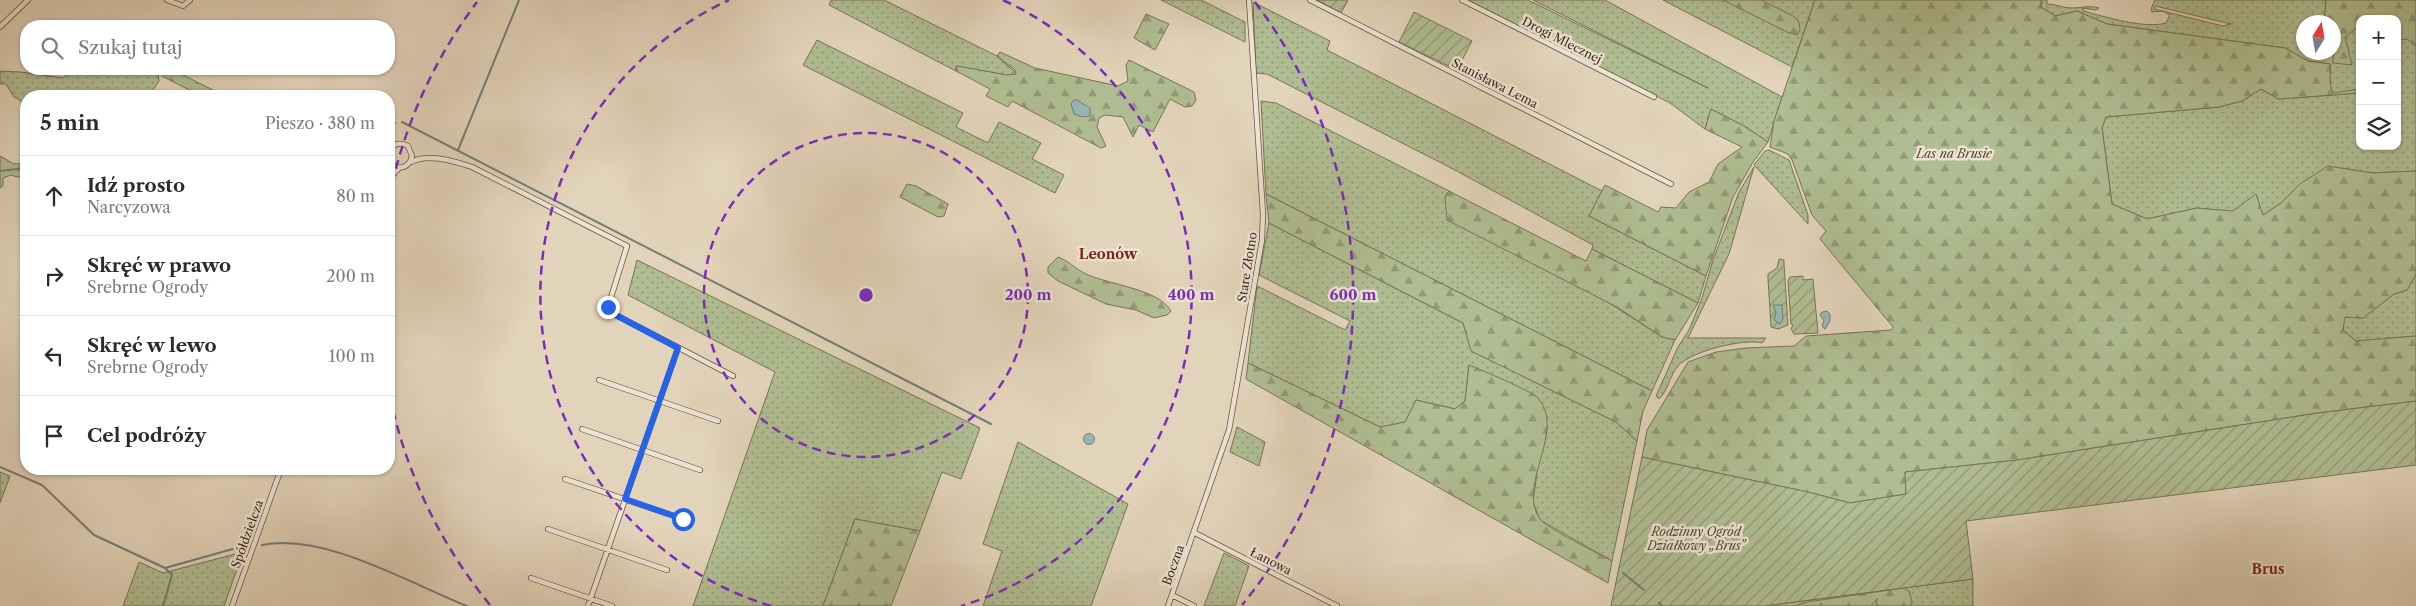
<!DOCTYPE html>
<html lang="pl">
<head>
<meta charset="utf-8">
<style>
	:root { --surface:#fff; --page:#f2f2f3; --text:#2b2b33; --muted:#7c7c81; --line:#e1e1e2 }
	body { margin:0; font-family:"Libre Caslon Text",serif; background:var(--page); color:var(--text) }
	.controls { position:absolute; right:15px; top:15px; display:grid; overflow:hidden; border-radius:10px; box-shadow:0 1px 4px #0004 }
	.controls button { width:45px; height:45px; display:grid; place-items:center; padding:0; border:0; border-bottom:1px solid var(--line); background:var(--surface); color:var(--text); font:25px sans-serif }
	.compass { position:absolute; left:2296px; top:15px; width:45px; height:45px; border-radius:50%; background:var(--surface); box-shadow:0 1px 4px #0004; rotate:11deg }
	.stop { position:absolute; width:15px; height:15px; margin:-11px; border:4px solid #2563eb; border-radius:50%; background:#fff }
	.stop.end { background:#2563eb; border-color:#fff; box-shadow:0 1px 5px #0008 }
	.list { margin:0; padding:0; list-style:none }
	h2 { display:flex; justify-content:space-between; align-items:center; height:65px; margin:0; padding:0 20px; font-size:21px }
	h2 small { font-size:16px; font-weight:400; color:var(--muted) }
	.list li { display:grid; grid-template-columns:32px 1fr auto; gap:15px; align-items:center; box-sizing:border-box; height:80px; padding:0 20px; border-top:1px solid var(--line) }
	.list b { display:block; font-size:19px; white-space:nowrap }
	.list p { margin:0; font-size:16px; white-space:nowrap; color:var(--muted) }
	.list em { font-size:16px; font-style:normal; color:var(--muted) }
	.icon { flex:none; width:28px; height:28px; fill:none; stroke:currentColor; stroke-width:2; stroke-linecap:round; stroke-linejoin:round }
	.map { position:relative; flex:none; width:2416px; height:606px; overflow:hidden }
	.search { position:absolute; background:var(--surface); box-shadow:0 1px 4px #0004; left:20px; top:20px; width:375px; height:55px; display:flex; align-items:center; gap:12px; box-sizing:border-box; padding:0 18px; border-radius:20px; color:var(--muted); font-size:19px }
	.panel { position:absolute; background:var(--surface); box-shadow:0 1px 4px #0004; left:20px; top:90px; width:375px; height:385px; border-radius:20px }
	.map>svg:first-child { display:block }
</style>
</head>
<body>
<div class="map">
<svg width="2416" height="606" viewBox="0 0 2416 606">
	<defs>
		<pattern id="grass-dots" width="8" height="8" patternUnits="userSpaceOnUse" patternTransform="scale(1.25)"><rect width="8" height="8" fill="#b0bd92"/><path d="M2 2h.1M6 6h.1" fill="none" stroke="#919a76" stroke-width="1.8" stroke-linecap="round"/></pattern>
		<pattern id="forest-firs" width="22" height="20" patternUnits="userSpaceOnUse" patternTransform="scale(1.25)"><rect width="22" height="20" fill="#b0bd92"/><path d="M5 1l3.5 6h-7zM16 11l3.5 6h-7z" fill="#919a76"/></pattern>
		<pattern id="garden-furrows" width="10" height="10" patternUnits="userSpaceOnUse" patternTransform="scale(1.25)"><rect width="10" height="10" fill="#b0bd92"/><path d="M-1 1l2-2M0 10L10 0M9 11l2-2" fill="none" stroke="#919a76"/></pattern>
	</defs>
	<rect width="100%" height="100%" fill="#e2d4ba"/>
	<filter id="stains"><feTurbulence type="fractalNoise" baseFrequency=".004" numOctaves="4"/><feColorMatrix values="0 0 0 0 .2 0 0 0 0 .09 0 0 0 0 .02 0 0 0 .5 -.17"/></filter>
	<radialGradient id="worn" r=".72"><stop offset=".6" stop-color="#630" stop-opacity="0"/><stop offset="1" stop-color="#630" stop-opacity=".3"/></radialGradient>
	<path fill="url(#grass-dots)" stroke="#787456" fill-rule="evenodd" d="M831,0H884L997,56L1017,74L1007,75L956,66V71L829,5Z
		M1161,0H1201L1245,22V42Z
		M1468,0H1528L1708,88L1533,0H1605L1782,97L1768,142L1744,126L1711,109L1705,129L1670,103Z
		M1663,0H1815L1792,67Z
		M2041,0H2047V4C2055,4 2063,8 2071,8C2081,8 2089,5 2099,8L2096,10L2082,8L2084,11C2105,17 2145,29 2166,23L2170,15L2163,11L2152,12L2151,9L2155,0H2326L2324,22H2304V52L2332,53L2351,65L2345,36L2360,25V89L2333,94C2328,84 2331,75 2330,64L2308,61L2285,48L2107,24L2077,11L2055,16L2041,7ZM2155,6L2231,24L2223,26L2154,9Z
		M1253,2L1330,41L1327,50L1602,191L1589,216L1706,276L1698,303L1592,249L1593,245L1455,170L1267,74L1256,73Z
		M2407,39L2416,46V171L2373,173L2341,168L2300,184L2281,203L2263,215L2197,208L2147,219L2112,204L2102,127L2106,117L2219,107L2242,101L2261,89L2279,99L2360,93V146H2397V40Z
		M817,40L963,113L956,127L988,143L999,122L1041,143L1032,159L1064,175L1055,193L803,65Z
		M72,69H150L158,73L159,81L149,96H26V104L14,97L6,84H0V71L21,72L63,78Z
		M1261,101L1276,103L1449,191L1445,197L1662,337L1675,340L1652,391L1266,194Z
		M1769,150L1789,160L1808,215V224L1754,165L1765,151Z
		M1754,167L1729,254L1688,338H1766L1762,343C1745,338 1691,351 1678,366C1670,375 1668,391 1659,399L1656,396L1678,347L1689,330L1702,298L1713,260L1739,192Z
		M1269,223L1463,323L1472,351L1616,422L1637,441L1612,561L1540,520L1533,502L1537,473L1469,365L1465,401L1455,409L1416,400L1405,423L1380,427L1248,363L1257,286L1345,330L1350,321L1259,275Z
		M637,260L980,428L961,479L942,472L920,531L855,519L823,606H693L775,372L628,295Z
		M2416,274V336L2356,341L2343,330L2344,317L2363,318L2394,294L2407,290Z
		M1237,427L1265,442L1259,466L1230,452Z
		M1018,442L1128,504L1091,606H983L1002,551L983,544Z
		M0,472L10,476L0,503Z
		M243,552L224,606H123L139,562L163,573Z
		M1224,553L1249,566L1235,606H1204Z
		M1973,579V606H1764Z"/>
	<path fill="url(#forest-firs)" stroke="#787456" d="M1723,0H1761L1793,16L1799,22L1800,30L1797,35L1787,32Z
		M1815,0H2041V7L2055,16L2077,11L2107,24L2285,48L2308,61L2330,64C2331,75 2328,83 2333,93L2360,89V93L2279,99L2261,89L2242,101L2219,107L2106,117L2102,128L2112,204L2147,219L2197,208L2233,211L2256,194L2263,215L2281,203L2300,184L2328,166L2373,173L2416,171V274L2407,290L2394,294L2363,318L2345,317L2343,330L2356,341L2416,336V401L2318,413L2017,460L1905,472L1906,494L1850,503L1808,492L1642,457L1647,430L1688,362L1716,352L1746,348L1794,346L1806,336L1891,330L1893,327L1820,239L1826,231L1812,215L1792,160L1788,154L1770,147L1774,121Z
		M2326,0H2416V46L2407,39L2397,40V19H2360V25L2345,37L2352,65L2333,63L2334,22H2324Z
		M1146,14L1169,24L1155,50L1134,38Z
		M1000,52L1035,68L1118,86L1128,81L1126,65L1129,60L1194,92L1196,100L1192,106L1185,107L1170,99L1153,132L1139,125L1133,137L1123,117L1105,115L1099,118L1097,127L1106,146L1101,148L1012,101L1008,107L986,96L990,89L956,71L957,66L1007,75L1016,74L1015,70L997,56Z
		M161,69H171L225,96H201L162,76Z
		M1711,109L1744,126L1768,142L1753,162L1733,197L1706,276L1589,216L1605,185L1658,212L1661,207L1676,208L1689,192L1709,182L1718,164L1742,147L1705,129Z
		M0,156L14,164L26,163V176L17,177L11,175L3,178V186L0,188Z
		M907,184L916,186L948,204L944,216L938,217L900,197Z
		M1449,191L1586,261L1592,249L1698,303L1675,340L1662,337L1617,307L1447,220L1445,197Z
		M1266,194L1652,391L1643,411L1637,441L1616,422L1471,351L1463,323L1269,223Z
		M1058,257C1069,261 1074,268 1084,273C1107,285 1158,288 1171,311L1167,315L1154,318L1136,310L1106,304L1058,281L1048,273V267Z
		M1248,363L1380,427L1405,422L1416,400L1455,409L1465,401L1469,365C1481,370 1532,391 1538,398C1567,431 1516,485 1540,519C1545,527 1601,555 1612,561L1608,583L1246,379Z
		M855,519L920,531L891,606H823Z
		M1903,588L1909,591L1912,602L1910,606H1876L1877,599L1871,606H1795L1807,602Z"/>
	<path fill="url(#garden-furrows)" stroke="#787456" d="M1317,0H1348L1341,13Z
		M1414,12L1472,41L1457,70L1399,42Z
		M1779,259L1784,260V264L1788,325L1778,329L1771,327L1768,279V274L1777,268Z
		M1803,276V280L1813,279L1818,333L1794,334L1791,329L1793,325L1791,324L1788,281L1790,277Z
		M2416,401V465L1966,521L1973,579L1764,606H1611L1642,457L1808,492L1850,503L1906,494L1905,472L2017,460L2318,413Z"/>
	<path fill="#96b7b6" stroke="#737f77" d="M1075,99L1090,108V116L1082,117L1074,114L1071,104Z
		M1773,305H1782L1783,319L1780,324L1774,320L1776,313Z
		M1827,311L1830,314V321L1825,329L1822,326L1824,321L1820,315L1822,312Z
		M1083.5 439a5.5 5.5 0 1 1 11 0a5.5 5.5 0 1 1-11 0Z"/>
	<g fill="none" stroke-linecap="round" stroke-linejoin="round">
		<path stroke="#737f77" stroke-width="2" d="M402,122L991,424
			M389,123H395
			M458,150L519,0
			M0,171L26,168
			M0,467L42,485L94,535L165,568L240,547
			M262,545C323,532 409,583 467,606
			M1623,573L1644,590
			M1659,603L1662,606
			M163,606L172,575L165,568"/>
		<g stroke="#685541" stroke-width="6">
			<path id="minor" d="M167,0L183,6L190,0
				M1310,0L1671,184
				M1462,0L1654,97
				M0,27L28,0
				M389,151C393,143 401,142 408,146L412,156C409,169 396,172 389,160
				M411,162C427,153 455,161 472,167L627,246L608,307L610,312L733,376
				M389,172L390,163
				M389,179L399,168
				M599,380L718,421
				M582,429L700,470
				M565,479L683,519
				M548,529L667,570
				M1195,533L1337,606
				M531,578L612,606
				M1172,595L1194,606
				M232,606L281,469
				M588,606L678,348
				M1168,606L1229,430L1262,240L1263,214L1249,0"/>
		</g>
		<use href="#minor" stroke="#ece3d2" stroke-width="4.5"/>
	</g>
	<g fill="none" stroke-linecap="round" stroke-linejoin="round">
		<path stroke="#2563eb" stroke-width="6" d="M608,307L610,312L678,348L625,499L683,519"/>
	</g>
	<g fill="none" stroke="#7b2cbf" stroke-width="2.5" stroke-dasharray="9 6">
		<circle cx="866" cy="295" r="162"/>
		<path d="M771 606A325 325 0 0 1 729 0M1003 0A325 325 0 0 1 961 606"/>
		<path d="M490 605A487 487 0 0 1 389 392M389 198A487 487 0 0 1 477 2M1255 2A487 487 0 0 1 1242 605"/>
	</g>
	<g text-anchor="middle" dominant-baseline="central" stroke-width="5" stroke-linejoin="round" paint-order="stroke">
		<g font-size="12" fill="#3f2b19" stroke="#ece3d2">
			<text transform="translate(1562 40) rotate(27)">Drogi Mlecznej</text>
			<text transform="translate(1495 83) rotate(27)">Stanisława Lema</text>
			<text transform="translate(1247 267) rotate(-81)">Stare Złotno</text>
			<text transform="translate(247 534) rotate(-70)">Spółdzielcza</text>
			<text transform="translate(1271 561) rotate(27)">Łanowa</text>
			<text transform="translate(1173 565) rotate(-70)">Boczna</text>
		</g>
		<g font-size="12" font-style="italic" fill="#564831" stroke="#ece3d2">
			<text x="1954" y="153">Las na Brusie</text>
			<text x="1696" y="531">Rodzinny Ogród<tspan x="1696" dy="14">Działkowy „Brus”</tspan></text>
		</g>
		<g font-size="14" font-weight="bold" fill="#7a1f14" stroke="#ece3d2">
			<text x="1108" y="254">Leonów</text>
			<text x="2268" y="569">Brus</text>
		</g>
	</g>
	<circle cx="866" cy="295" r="8" fill="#7b2cbf" stroke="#ece3d2" stroke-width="2.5"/>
	<g font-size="15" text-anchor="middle" font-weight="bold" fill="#7b2cbf" stroke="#ece3d2" stroke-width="5" stroke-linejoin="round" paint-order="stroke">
		<text x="1028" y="300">200 m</text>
		<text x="1191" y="300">400 m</text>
		<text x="1353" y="300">600 m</text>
	</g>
	<rect width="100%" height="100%" filter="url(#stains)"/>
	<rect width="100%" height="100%" fill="url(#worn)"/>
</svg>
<div class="controls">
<button>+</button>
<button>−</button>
<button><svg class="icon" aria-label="layers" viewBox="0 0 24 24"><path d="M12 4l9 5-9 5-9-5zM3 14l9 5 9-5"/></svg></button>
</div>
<svg class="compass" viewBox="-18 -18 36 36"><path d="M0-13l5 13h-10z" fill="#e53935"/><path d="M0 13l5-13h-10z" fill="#7c7c81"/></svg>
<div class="stop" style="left:683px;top:519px"></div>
<div class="stop end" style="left:608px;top:307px"></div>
<div class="search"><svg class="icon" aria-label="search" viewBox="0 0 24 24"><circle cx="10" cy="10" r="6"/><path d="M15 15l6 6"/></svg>Szukaj tutaj</div>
<section class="panel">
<h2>5 min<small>Pieszo · 380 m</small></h2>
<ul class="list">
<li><svg class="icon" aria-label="ahead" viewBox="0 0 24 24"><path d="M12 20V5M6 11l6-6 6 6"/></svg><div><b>Idź prosto</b><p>Narcyzowa</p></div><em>80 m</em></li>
<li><svg class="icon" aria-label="right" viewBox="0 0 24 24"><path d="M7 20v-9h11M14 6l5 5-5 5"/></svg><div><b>Skręć w prawo</b><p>Srebrne Ogrody</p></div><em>200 m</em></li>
<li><svg class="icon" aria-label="left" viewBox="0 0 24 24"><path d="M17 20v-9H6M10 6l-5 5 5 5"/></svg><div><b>Skręć w lewo</b><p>Srebrne Ogrody</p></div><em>100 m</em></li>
<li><svg class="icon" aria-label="arrive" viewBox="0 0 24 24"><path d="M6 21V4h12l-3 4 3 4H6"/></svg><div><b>Cel podróży</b></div></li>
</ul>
</section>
</div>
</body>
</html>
